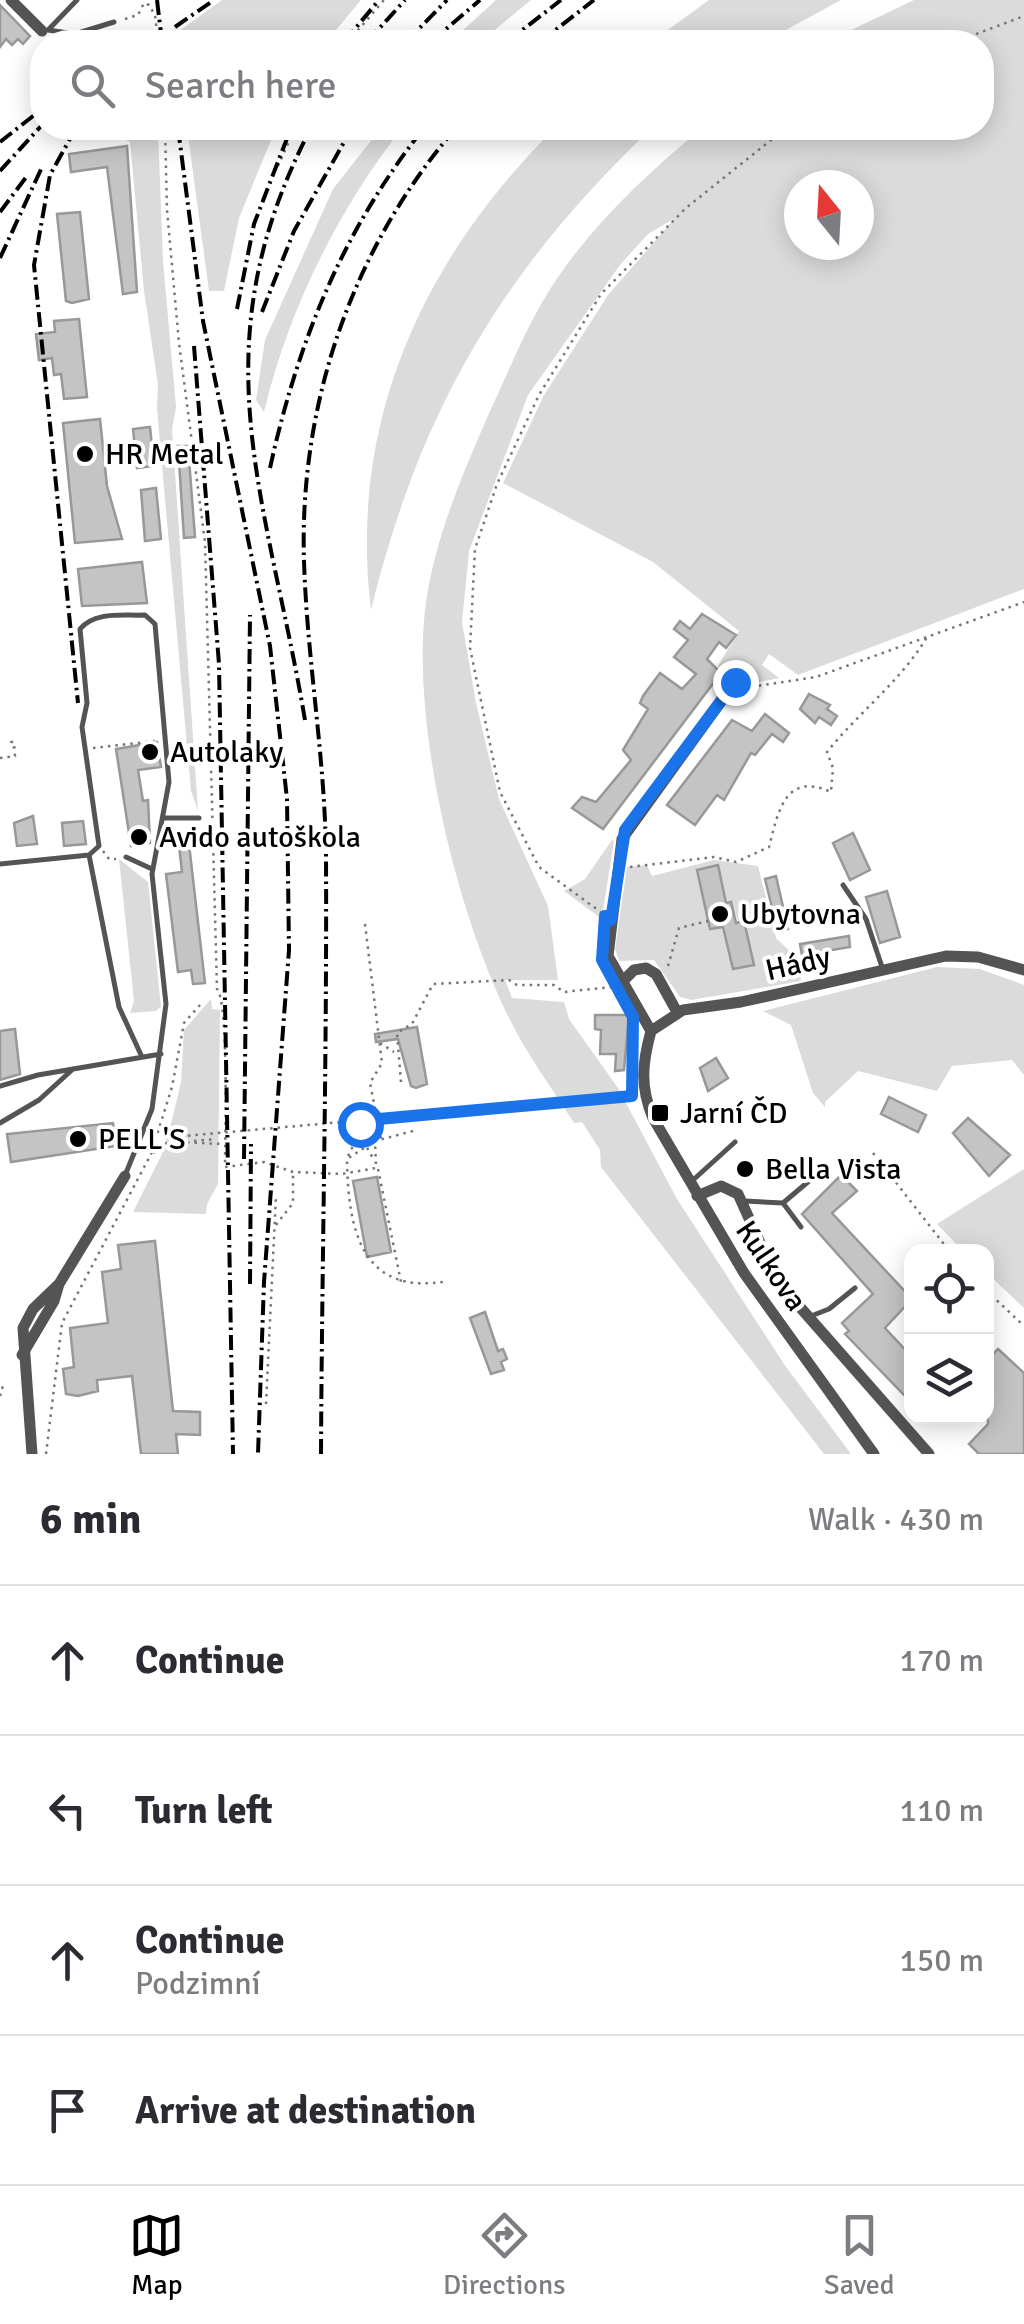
<!DOCTYPE html>
<html lang="en">
<head>
<meta charset="utf-8">
<style>
	:root { --surface:#fff; --page:#f2f2f3; --text:#2b2b33; --muted:#7c7c81; --line:#e1e1e2; --accent:#000 }
	body { margin:0; font-family:Signika,sans-serif; background:var(--page); color:var(--text) }
	.controls { position:absolute; right:30px; bottom:30px; display:grid; overflow:hidden; border-radius:20px; box-shadow:0 5px 25px #0003 }
	.controls button { width:90px; height:90px; display:grid; place-items:center; padding:0; border:0; border-bottom:2px solid var(--line); background:var(--surface); color:var(--text); font:50px sans-serif }
	.compass { position:absolute; left:784px; top:170px; width:90px; height:90px; border-radius:50%; background:var(--surface); box-shadow:0 5px 25px #0003; rotate:342deg }
	.stop { position:absolute; width:30px; height:30px; margin:-22px; border:8px solid #1a73e8; border-radius:50%; background:#fff }
	.stop.end { background:#1a73e8; border-color:#fff; box-shadow:0 2px 10px #0008 }
	.list { margin:0; padding:0; list-style:none }
	h2 { display:flex; justify-content:space-between; align-items:center; height:130px; margin:0; padding:0 40px; font-size:42px }
	h2 small { font-size:32px; font-weight:400; color:var(--muted) }
	.list li { display:grid; grid-template-columns:65px 1fr auto; gap:30px; align-items:center; box-sizing:border-box; height:150px; padding:0 40px; border-top:2px solid var(--line) }
	.list b { display:block; font-size:38px; white-space:nowrap }
	.list p { margin:0; font-size:32px; white-space:nowrap; color:var(--muted) }
	.list em { font-size:32px; font-style:normal; color:var(--muted) }
	.icon { flex:none; width:55px; height:55px; fill:none; stroke:currentColor; stroke-width:2; stroke-linecap:round; stroke-linejoin:round }
	.map { position:relative; flex:none; width:1024px; height:1454px; overflow:hidden }
	.search { position:absolute; background:var(--surface); box-shadow:0 5px 25px #0003; left:30px; right:30px; top:30px; height:110px; display:flex; align-items:center; gap:25px; box-sizing:border-box; padding:0 35px; border-radius:40px; color:var(--muted); font-size:38px }
	.sheet { height:730px; background:var(--surface) }
	nav { display:flex; justify-content:space-around; align-items:center; box-sizing:border-box; height:140px; border-top:2px solid var(--line); background:var(--surface); font-size:28px; color:var(--muted) }
	nav a { display:grid; justify-items:center; gap:5px }
	nav .on { color:var(--accent) }
	.map>svg:first-child { display:block }
</style>
</head>
<body>
<div class="map">
<svg width="1024" height="1454" viewBox="0 0 1024 1454">
	<rect width="100%" height="100%" fill="#fff"/>
	<path fill="#dbdbdb" fill-rule="evenodd" d="M222,0H361L326,42H180L179,31Z
		M496,0H531L480,42H450Z
		M709,0H841L764,42H651Z
		M914,0H1024V589L798,675L769,654L762,665L779,678L744,685L718,666L739,631L653,562L503,483L544,395L608,295L675,218L648,234L620,265L528,395L469,551L462,622L476,703L499,799L548,906L558,980H505L512,998L564,1002L569,1019L618,1088L677,1199L784,1364L851,1454H824L601,1167L600,1150L582,1122L574,1123C551,1087 525,1052 507,1014C455,907 410,720 426,602C436,535 464,470 491,409C511,366 529,320 556,280C595,222 648,173 702,128H982V42H826ZM799,185H859V245H799Z
		M90,128H158L163,261L176,407L172,429L198,811L191,791L157,409L158,385L144,291L130,142L116,136L88,137Z
		M187,128H276L239,218L224,291H209Z
		M381,128H402C337,212 289,308 264,412L256,400L265,340L333,189Z
		M555,128H652C503,269 420,410 371,610C348,422 422,260 555,128Z
		M612,840L614,841L597,948L599,917L564,891L585,879Z
		M119,859L148,882L161,1007L156,1011L130,1013L134,1001Z
		M714,860L758,866L776,938L798,959L801,981L691,1000L680,997L654,960L619,961L615,949L627,867L647,865L652,876ZM718,865L726,903L731,902L753,965L733,969L723,927L710,929L705,908Z
		M937,967L980,969L1024,985V1075L1012,1060L952,1066L937,1091L858,1071L825,1102V1107L813,1093L791,1025L763,1011Z
		M211,999L212,1009L220,1010L218,1184L207,1204L206,1214L133,1212L161,1156L172,1120L181,1082L184,1030Z
		M1024,1169V1308L987,1273L986,1252L963,1251L937,1224Z"/>
	<path fill="#c4c4c4" stroke="#989898" stroke-width="2.5" d="M0,5L30,36L23,44L18,39L12,45L6,39L0,47Z
		M127,146L137,292L123,294L107,167L71,172L69,154Z
		M80,212L89,299L72,303L66,301L57,214Z
		M79,319L87,397L64,399L61,374L54,375L52,358L39,360L36,334L55,332L54,321Z
		M100,419L107,486L122,539L75,543L63,423Z
		M150,427L154,466L137,468L133,429Z
		M178,446H188L195,537L184,538Z
		M156,488L161,539L145,541L141,490Z
		M142,562L147,603L82,606L78,569Z
		M702,614L736,635L726,648L719,642L707,659L721,673L603,829L572,808L582,797L596,802L631,760L623,750L648,709L640,703L643,696L660,673L682,689L696,674L674,657L688,640L674,629L680,621L690,629Z
		M809,694L830,705L827,709L837,716L831,725L819,717L815,723L800,709Z
		M765,714L789,733L783,742L772,734L755,755L751,753L724,800L717,795L695,825L667,805L732,720L752,731Z
		M157,742L161,767L138,770L143,801L148,800L150,843L131,846L116,749Z
		M33,816L37,844L17,846L14,823Z
		M83,821L86,844L64,846L62,823Z
		M853,833L870,870L850,880L833,843Z
		M189,844L205,983L193,984L191,970L178,972L166,874L182,872L179,845Z
		M718,865L726,903L731,902L736,923L744,921L754,965L733,969L723,927L710,929L697,870Z
		M776,876L788,929L778,932L765,879Z
		M887,891L900,937L880,943L866,897Z
		M849,936L850,947L802,955L800,944Z
		M595,1015H629L624,1070L615,1071L616,1054H600L601,1030L595,1029Z
		M417,1027L427,1084L416,1088L411,1086L398,1039L376,1042L375,1034Z
		M15,1029L20,1074L0,1080V1031Z
		M716,1058L728,1078L708,1091L700,1068Z
		M889,1097L926,1115L918,1132L881,1114Z
		M968,1118L1010,1155L989,1176L953,1133Z
		M113,1123L116,1146L11,1162L7,1134Z
		M841,1175L857,1191L832,1213L912,1299L885,1328L912,1357V1392L906,1397L845,1334L849,1331L842,1323L873,1294L802,1214Z
		M377,1177L391,1252L367,1257L353,1181Z
		M155,1241L173,1411L200,1412V1435L176,1434L178,1454H141L132,1376L97,1380L98,1391L78,1396L66,1394L63,1369L74,1367L70,1328L108,1323L102,1272L121,1269L118,1245Z
		M485,1312L498,1351L503,1349L507,1359L501,1362L504,1370L491,1374L470,1318Z
		M998,1349L1024,1373V1454H979L969,1444L988,1424L986,1361Z"/>
	<g fill="none" stroke-linecap="round" stroke-linejoin="round">
		<path stroke="#767676" stroke-width="2.5" stroke-dasharray="2.5 5" stroke-linecap="butt" d="M125,19L138,15L144,3L149,5L155,15L158,42
			M348,42L384,0
			M955,42L1024,16
			M165,128L167,210L179,343L205,542L217,989C229,1002 225,1139 225,1167L264,1162L293,1172L342,1174L376,1168L375,1141
			M278,166L295,128
			M744,688L816,677L1024,602
			M93,748L155,741
			M0,758L15,756L14,742H11L14,748
			M103,851L109,859H116
			M630,867L714,857L736,862L769,847C778,812 785,771 831,792L833,768L827,752C859,712 901,681 927,637
			M602,913L539,867L500,792L470,648L475,549L497,484L539,395L601,294L686,208L786,128
			M365,924L382,1063L370,1083L381,1139
			M668,966L679,928L708,921
			M380,1043L394,1052
			M632,1063L633,1026
			M401,1082L397,1033L412,1024L433,984L509,980L517,985H554L564,992L611,987
			M358,1113L357,1130L374,1160
			M413,1131L375,1141L347,1159C348,1229 361,1297 448,1281
			M173,1137L635,1096
			M177,1137V1142L223,1144
			M194,1141L216,1139
			M153,1153L175,1137
			M873,1153L950,1252
			M348,1156L358,1136
			M378,1169L401,1282
			M276,1225L293,1203V1174
			M986,1290L1024,1326
			M0,1396L4,1382
			M266,1404L276,1196
			M46,1454L62,1323L151,1154L172,1087L184,1023L200,1005"/>
		<path stroke="#545454" stroke-width="5" d="M49,29L77,0
			M48,30L75,34L114,22
			M164,818H199
			M89,855L119,1007L142,1057
			M126,857L152,869
			M0,864L89,855L99,846L82,727L87,703L80,629C95,611 123,616 145,615L155,624L169,782L152,874L166,1004L152,1109L126,1173
			M843,885L866,919L882,967
			M0,1086L38,1075L161,1054
			M0,1123L39,1100L73,1069
			M692,1181L735,1142
			M745,1201L783,1203L828,1165
			M783,1203L801,1227
			M811,1316L829,1309L855,1288"/>
		<path stroke="#545454" stroke-width="11" d="M11,0L42,31
			M622,982L634,970L646,968L656,974L677,1012
			M651,1031L608,956L622,839L735,682
			M697,1196L721,1186L738,1194L762,1247L799,1306L929,1454
			M22,1355L54,1301L59,1284
			M32,1454L23,1328L33,1309L59,1284L125,1176
			M874,1454L744,1273L653,1118C640,1087 642,1064 651,1031L683,1010L741,1002L946,956L978,957L1024,970"/>
		<path stroke="#000" stroke-width="4" stroke-dasharray="15 5 2.5 5" stroke-linecap="butt" d="M157,0L162,42
			M175,27L214,0
			M139,42L155,30
			M344,42L379,0
			M367,42L405,0
			M406,42L447,0
			M431,42L480,0
			M507,42L561,0
			M540,42L594,0
			M76,128L50,175L34,265L78,703
			M178,128L203,321L270,646L287,799L289,950L264,1282L258,1454
			M0,142L42,109
			M0,171L42,125
			M0,212L27,176
			M0,258L43,165
			M237,309L254,224L291,128
			M262,312L294,231L352,128
			M194,346L219,664L233,1454
			M270,468C298,341 343,230 424,128
			M305,720C267,496 196,348 311,128
			M244,1159L250,615
			M250,1284L251,1144
			M321,1454C322,1255 327,1055 326,855C325,757 307,659 304,561C299,403 353,247 456,128"/>
	</g>
	<g fill="none" stroke-linecap="round" stroke-linejoin="round">
		<path stroke="#1a73e8" stroke-width="12" d="M360,1124L346,1122L632,1096L633,1017L602,960L605,916L611,920L625,830L735,682"/>
	</g>
	<g fill="#000" stroke="#fff" stroke-width="4">
		<circle cx="85" cy="454" r="10"/>
		<circle cx="150" cy="752" r="10"/>
		<circle cx="139" cy="837" r="10"/>
		<circle cx="720" cy="914" r="10"/>
		<rect x="650" y="1103" width="20" height="20" rx="5"/>
		<circle cx="78" cy="1139" r="10"/>
		<circle cx="745" cy="1169" r="10"/>
	</g>
	<g text-anchor="middle" dominant-baseline="central" stroke-width="8" stroke-linejoin="round" paint-order="stroke">
		<g font-size="30" fill="#000" stroke="#fff" text-anchor="start">
			<text x="105" y="454">HR Metal</text>
			<text x="170" y="752">Autolaky</text>
			<text x="159" y="837">Avido autoškola</text>
			<text x="740" y="914">Ubytovna</text>
			<text x="680" y="1113">Jarní ČD</text>
			<text x="98" y="1139">PELL'S</text>
			<text x="765" y="1169">Bella Vista</text>
		</g>
		<g font-size="30" fill="#000" stroke="#fff">
			<text transform="translate(798 964) rotate(-13)">Hády</text>
			<text transform="translate(771 1266) rotate(56)">Kulkova</text>
		</g>
	</g>
</svg>
<div class="controls">
<button><svg class="icon" aria-label="locate" viewBox="0 0 24 24"><circle cx="12" cy="12" r="6"/><path d="M12 2v4M12 18v4M2 12h4M18 12h4"/></svg></button>
<button><svg class="icon" aria-label="layers" viewBox="0 0 24 24"><path d="M12 4l9 5-9 5-9-5zM3 14l9 5 9-5"/></svg></button>
</div>
<svg class="compass" viewBox="-18 -18 36 36"><path d="M0-13l5 13h-10z" fill="#e53935"/><path d="M0 13l5-13h-10z" fill="#7c7c81"/></svg>
<div class="stop" style="left:360px;top:1124px"></div>
<div class="stop end" style="left:735px;top:682px"></div>
<div class="search"><svg class="icon" aria-label="search" viewBox="0 0 24 24"><circle cx="10" cy="10" r="6"/><path d="M15 15l6 6"/></svg>Search here</div>
</div>
<section class="sheet">
<h2>6 min<small>Walk · 430 m</small></h2>
<ul class="list">
<li><svg class="icon" aria-label="ahead" viewBox="0 0 24 24"><path d="M12 20V5M6 11l6-6 6 6"/></svg><div><b>Continue</b></div><em>170 m</em></li>
<li><svg class="icon" aria-label="left" viewBox="0 0 24 24"><path d="M17 20v-9H6M10 6l-5 5 5 5"/></svg><div><b>Turn left</b></div><em>110 m</em></li>
<li><svg class="icon" aria-label="ahead" viewBox="0 0 24 24"><path d="M12 20V5M6 11l6-6 6 6"/></svg><div><b>Continue</b><p>Podzimní</p></div><em>150 m</em></li>
<li><svg class="icon" aria-label="arrive" viewBox="0 0 24 24"><path d="M6 21V4h12l-3 4 3 4H6"/></svg><div><b>Arrive at destination</b></div></li>
</ul>
</section>
<nav>
<a class="on"><svg class="icon" aria-label="map" viewBox="0 0 24 24"><path d="M3 6l6-2 6 2 6-2v14l-6 2-6-2-6 2zM9 4v14M15 6v14"/></svg>Map</a>
<a><svg class="icon" aria-label="directions" viewBox="0 0 24 24"><path d="M12 3l9 9-9 9-9-9zM9 14v-3h6M13 9l2 2-2 2"/></svg>Directions</a>
<a><svg class="icon" aria-label="saved" viewBox="0 0 24 24"><path d="M7 4h10v16l-5-4-5 4z"/></svg>Saved</a>
</nav>
</body>
</html>
